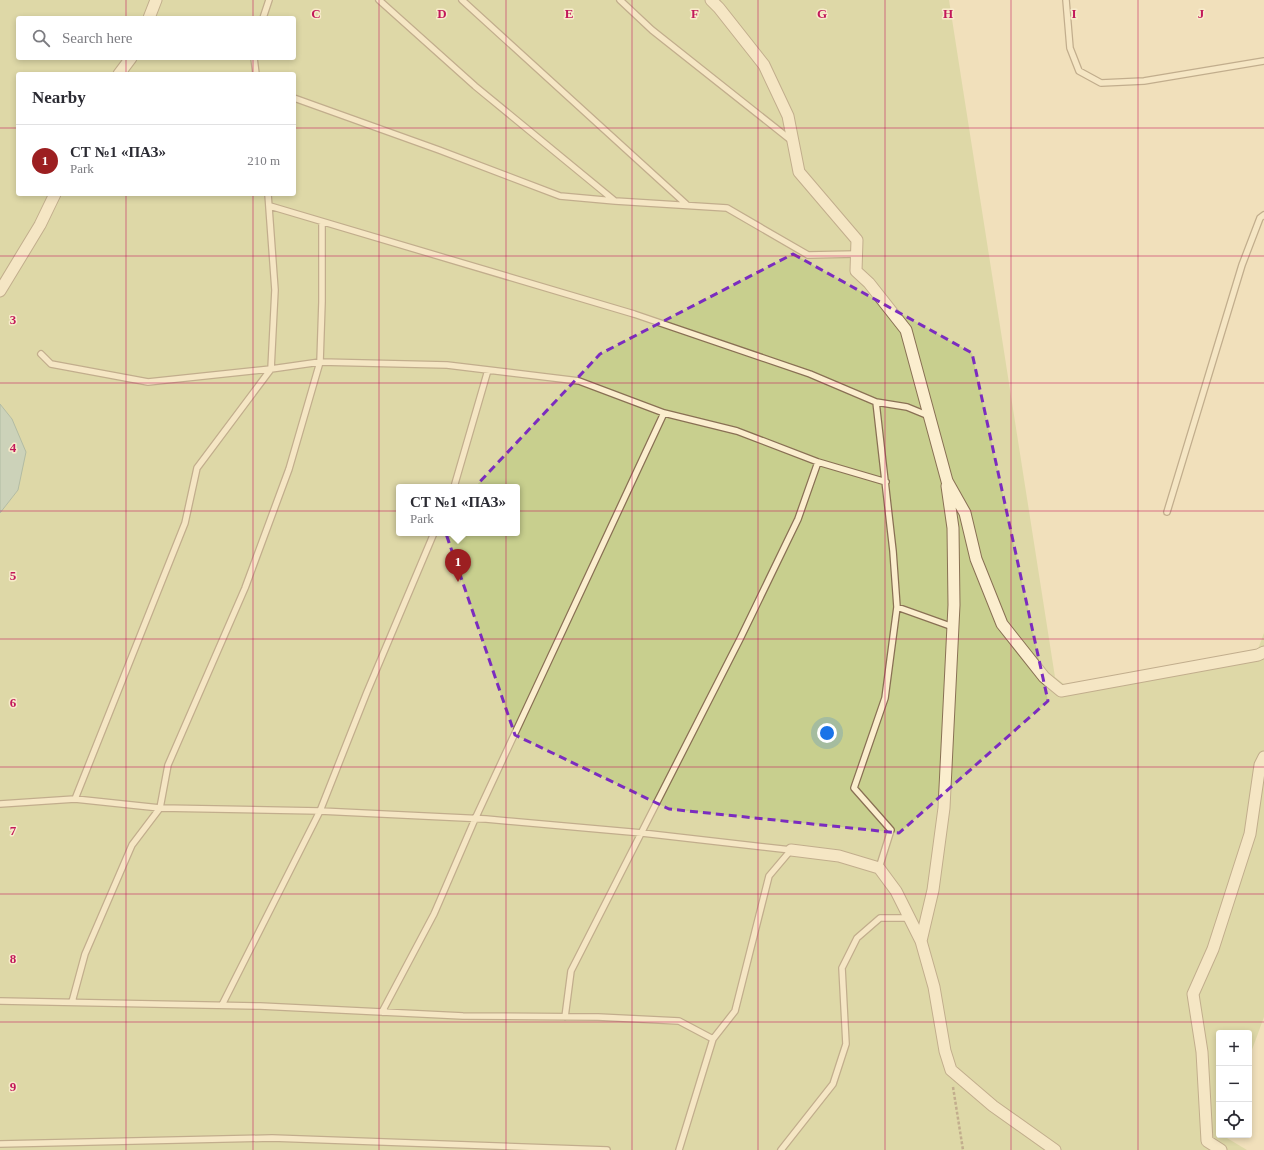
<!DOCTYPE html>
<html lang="en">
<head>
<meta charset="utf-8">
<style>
	:root { --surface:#fff; --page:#f2f2f3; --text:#2b2b33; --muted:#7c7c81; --line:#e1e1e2; --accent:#9c1f21 }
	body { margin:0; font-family:"Times New Roman",serif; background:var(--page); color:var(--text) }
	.controls { position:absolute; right:12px; bottom:12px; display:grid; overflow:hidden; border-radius:4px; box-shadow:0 2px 6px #0003 }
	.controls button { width:36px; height:36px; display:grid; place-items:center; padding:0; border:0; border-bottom:1px solid var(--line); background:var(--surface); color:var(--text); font:20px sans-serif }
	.you { position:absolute; left:827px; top:733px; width:14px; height:14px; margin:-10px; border:3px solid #fff; border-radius:50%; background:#1a73e8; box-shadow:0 0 0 6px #1a73e833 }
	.badge { display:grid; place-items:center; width:26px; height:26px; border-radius:50%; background:var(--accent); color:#fff; font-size:13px; font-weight:700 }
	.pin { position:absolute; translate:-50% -33px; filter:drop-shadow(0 1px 2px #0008) }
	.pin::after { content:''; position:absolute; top:21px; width:14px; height:12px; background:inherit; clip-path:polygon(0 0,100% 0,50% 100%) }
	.popup { position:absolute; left:396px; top:484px; width:124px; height:52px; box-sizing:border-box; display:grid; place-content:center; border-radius:4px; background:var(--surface); filter:drop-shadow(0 1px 3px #0005); font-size:13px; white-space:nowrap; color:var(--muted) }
	.popup b { font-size:15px; color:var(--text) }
	.popup::after { content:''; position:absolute; left:50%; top:100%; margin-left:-8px; border:8px solid transparent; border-top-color:var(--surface) }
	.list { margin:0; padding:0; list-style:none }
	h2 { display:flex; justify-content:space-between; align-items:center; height:52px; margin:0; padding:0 16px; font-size:17px }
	h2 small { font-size:13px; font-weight:400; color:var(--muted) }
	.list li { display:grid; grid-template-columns:26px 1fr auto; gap:12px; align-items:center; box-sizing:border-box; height:72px; padding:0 16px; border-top:1px solid var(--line) }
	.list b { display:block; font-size:15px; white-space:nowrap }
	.list p { margin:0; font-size:13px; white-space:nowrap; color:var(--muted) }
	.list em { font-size:13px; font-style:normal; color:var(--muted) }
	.icon { flex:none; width:22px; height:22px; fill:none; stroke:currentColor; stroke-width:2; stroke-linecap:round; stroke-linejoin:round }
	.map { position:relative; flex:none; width:1264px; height:1150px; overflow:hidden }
	.search { position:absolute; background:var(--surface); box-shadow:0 2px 6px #0003; left:16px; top:16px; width:280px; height:44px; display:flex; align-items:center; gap:10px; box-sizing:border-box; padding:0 14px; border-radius:4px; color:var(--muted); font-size:15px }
	.panel { position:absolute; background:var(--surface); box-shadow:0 2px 6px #0003; left:16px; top:72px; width:280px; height:124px; border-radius:4px }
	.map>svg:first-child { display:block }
</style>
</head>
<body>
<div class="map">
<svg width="1264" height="1150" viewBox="0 0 1264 1150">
	<rect width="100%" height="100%" fill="#f1e0bb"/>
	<path fill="#c8cf8e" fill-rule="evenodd" d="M0,0H949L1055,677L1065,685L1258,649L1264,633V1017L1249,1058V1033H1219V1135H1222L1247,1150H0V513L18,490L21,472L12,419L0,404ZM18,18H294V58H18ZM18,74H294V194H18ZM399,487H517V533H399Z"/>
	<path fill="#9fc1b7" stroke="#678f85" d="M0,404L12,419L26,452L18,490L0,513Z"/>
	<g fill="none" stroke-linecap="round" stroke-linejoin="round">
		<g stroke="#897054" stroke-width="8">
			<path id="service" d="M379,0L475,86L615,201L727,208L808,255L857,254
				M462,0L686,204
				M620,0L652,30L792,141
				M1066,0L1070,48L1079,71L1101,83L1144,81L1264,61
				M263,18L269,0
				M254,58L256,74
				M294,98L439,150L560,196L615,201
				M270,206L634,314L810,374L876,402L907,407L929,416
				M41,354L51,364L148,382L271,369L320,362L447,365L579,381L664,413L737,431L818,462L886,482
				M876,402L893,551L897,607L885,698L854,788L891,830L879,868
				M454,487L488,370
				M1167,512L1242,265L1260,218L1264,215
				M897,607L953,627
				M75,799L185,523L197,468L271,369L275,290L268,194
				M0,804L75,799L160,808L320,811L486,819L642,833L791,850
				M0,1001L260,1006L463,1016L598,1017L679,1021L713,1039
				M72,1002L85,954L132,845L160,808L168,765L245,588L289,469L320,362L322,302V222
				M222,1005L320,811L367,692L434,533
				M382,1012L434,914L475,819L664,413
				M565,1017L571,971L740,639L798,519L818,462
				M0,1144L272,1138L607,1150
				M679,1150L713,1039L735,1011L769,876L791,850
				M781,1150L833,1084L846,1044L842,968L857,938L880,918H910"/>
		</g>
		<g stroke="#897054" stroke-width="13">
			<path id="minor" d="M711,0L719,8L764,65L788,116L799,172L857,240L856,271L869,283L906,330L947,481L965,513L976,559L1002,624L1044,677L1061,691L1258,655L1264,652
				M149,18L156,0
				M119,74L131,58
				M0,291L40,225L55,194
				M791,850L839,856L879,868L896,891L921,941L934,987L945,1051L951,1070L993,1106L1055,1150
				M921,941L933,890L944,808L954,605L953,528L947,486
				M1221,1150L1207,1141L1202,1052L1193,994L1213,949L1250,834L1260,765L1264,757"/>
		</g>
		<path stroke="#897054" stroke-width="2.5" stroke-dasharray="3 2" stroke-linecap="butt" d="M953,1087L963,1150"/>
		<use href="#service" stroke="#fbeece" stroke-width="5.5"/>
		<use href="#minor" stroke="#fbeece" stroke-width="11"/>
	</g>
	<path d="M0 0H1264V1150H0ZM793,254L972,353L1048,701L899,833L669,809L515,735L442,522L600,354Z" fill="#f1e0bb" fill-opacity=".55" fill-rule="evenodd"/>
	<path fill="none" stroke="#7b2cbf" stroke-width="3" stroke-dasharray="8 5" stroke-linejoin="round" d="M793,254L972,353L1048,701L899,833L669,809L515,735L442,522L600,354Z"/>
	<path fill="none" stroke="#c2185b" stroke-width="1" stroke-opacity="0.55" d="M126,0V18M253,0V18M379,0V1150M506,0V1150M632,0V1150M758,0V1150M885,0V1150M1011,0V1150M1138,0V1150M126,58V74M253,58V74M0,128H18M294,128H1264M126,194V1150M253,194V1150M0,256H1264M0,383H1264M0,511H1264M0,639H1264M0,767H1264M0,894H1264M0,1022H1264"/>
	<g font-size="13" text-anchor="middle" font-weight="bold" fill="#c2185b" stroke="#f8ebcb" stroke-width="3" stroke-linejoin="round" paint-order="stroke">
		<text x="316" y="18">C</text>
		<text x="442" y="18">D</text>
		<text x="569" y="18">E</text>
		<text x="695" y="18">F</text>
		<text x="822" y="18">G</text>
		<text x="948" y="18">H</text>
		<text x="1074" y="18">I</text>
		<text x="1201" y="18">J</text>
		<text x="13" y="324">3</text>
		<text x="13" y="452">4</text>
		<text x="13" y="580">5</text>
		<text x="13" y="707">6</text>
		<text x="13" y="835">7</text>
		<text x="13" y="963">8</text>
		<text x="13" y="1091">9</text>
	</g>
</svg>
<div class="controls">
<button>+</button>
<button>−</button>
<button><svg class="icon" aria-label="locate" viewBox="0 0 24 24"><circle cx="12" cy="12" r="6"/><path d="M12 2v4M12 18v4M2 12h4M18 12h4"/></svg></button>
</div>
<div class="you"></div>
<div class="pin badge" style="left:458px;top:582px">1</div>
<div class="popup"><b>СТ №1 «ПАЗ»</b>Park</div>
<div class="search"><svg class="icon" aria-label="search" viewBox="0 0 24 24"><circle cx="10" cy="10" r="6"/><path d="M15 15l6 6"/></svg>Search here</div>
<section class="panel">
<h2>Nearby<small></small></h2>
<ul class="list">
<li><span class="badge">1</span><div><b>СТ №1 «ПАЗ»</b><p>Park</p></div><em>210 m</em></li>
</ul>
</section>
</div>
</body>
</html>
